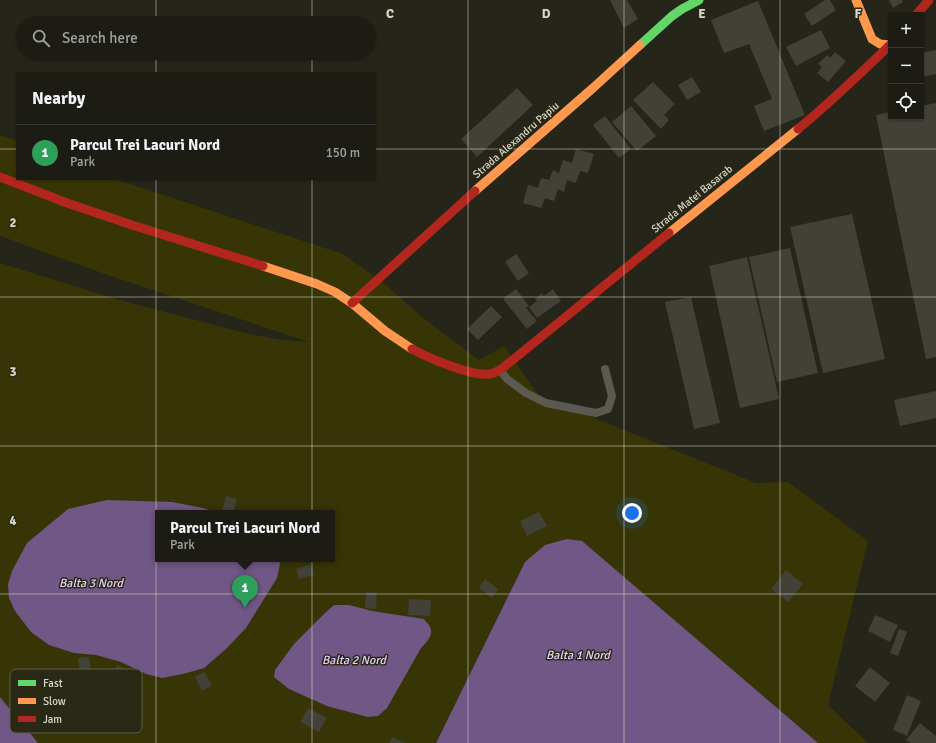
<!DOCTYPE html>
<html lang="en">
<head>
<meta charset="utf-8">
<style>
	:root { --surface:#1c1c14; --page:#292922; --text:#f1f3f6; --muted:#a0a1a0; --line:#3a3a34; --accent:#b45309 }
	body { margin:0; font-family:Signika,sans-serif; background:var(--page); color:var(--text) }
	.controls { position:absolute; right:12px; top:12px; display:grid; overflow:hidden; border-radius:0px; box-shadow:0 1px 3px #0004 }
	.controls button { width:36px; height:36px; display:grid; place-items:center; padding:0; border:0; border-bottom:1px solid var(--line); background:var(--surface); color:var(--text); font:20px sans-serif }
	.you { position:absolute; left:632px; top:513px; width:14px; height:14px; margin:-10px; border:3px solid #fff; border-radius:50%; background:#1a73e8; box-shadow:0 0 0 6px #1a73e833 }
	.badge { display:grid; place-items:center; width:26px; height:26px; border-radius:50%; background:var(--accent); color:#fff; font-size:13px; font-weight:700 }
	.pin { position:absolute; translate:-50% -33px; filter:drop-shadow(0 1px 2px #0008) }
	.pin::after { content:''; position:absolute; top:21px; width:14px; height:12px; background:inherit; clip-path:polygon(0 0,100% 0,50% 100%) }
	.popup { position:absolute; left:155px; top:510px; width:180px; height:52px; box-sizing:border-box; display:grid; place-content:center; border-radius:0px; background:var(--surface); filter:drop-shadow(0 1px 3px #0005); font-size:13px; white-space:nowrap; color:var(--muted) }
	.popup b { font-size:15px; color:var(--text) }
	.popup::after { content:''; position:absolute; left:50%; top:100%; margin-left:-8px; border:8px solid transparent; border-top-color:var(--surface) }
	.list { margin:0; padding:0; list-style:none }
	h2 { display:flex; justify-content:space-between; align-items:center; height:52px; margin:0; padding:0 16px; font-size:17px }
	h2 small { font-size:13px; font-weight:400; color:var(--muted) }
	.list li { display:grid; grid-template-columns:26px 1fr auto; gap:12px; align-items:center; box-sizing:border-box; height:56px; padding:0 16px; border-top:1px solid var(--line) }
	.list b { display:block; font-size:15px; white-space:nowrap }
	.list p { margin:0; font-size:13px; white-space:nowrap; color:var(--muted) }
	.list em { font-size:13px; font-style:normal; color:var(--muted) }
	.icon { flex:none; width:22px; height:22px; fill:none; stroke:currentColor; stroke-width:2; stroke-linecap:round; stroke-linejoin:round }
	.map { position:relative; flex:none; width:936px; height:743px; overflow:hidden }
	.search { position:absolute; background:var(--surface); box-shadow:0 1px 3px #0004; left:16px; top:16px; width:360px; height:44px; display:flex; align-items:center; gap:10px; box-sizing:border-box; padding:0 14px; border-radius:22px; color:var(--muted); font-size:15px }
	.panel { position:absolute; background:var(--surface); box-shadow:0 1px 3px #0004; left:16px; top:72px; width:360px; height:108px; border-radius:0px }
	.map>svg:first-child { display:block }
</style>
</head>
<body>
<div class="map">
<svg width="936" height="743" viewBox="0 0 936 743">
	<rect width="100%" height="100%" fill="#25251a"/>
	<path fill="#373506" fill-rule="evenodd" d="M0,135L17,141V179H115L343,254L385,284L423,318L479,360L504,346L539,396L756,483L788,482L868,541L828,705L868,743H818L582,541L525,562L436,743H38L0,697V263L116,299L249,334L282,340L309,342L102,273L0,236ZM158,513H332V559H158Z"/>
	<path fill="#705785" d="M107,500L172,502L203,508L219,513H158V559H279L280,564L277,578L246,628L226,649L204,668L183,674L162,678L146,674L121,662L96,655L74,653L49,645L31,632L15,611L9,598L8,584L12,571L27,543L68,509Z
		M567,539L582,541L818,743H436L525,562L545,545Z
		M334,605H349L372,611L424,619C425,621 429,624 430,627C434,635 426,643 421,648L387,708L378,716L368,717L327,706L289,689L274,677L275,670L294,644L325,613Z
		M0,697L38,743H0Z"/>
	<path fill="#424137" d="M610,0H627L638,19L624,28Z
		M825,0H830L836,10L812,26L804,14Z
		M889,0H902L903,2L893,8Z
		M758,1L805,115L764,131L754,106L772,99L749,44L724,53L711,20Z
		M821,30L830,48L796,66L786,47Z
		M936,50V74L921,77V53Z
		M835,52L846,61L828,82L817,73L822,67L818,64L827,55L830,58Z
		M692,77L701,92L687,100L678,85Z
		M653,82L675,104L664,115L669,120L661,129L633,100Z
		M517,88L533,105L477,157L461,139Z
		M936,103V357L926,359L876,115L891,112V117H921V106Z
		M631,106L656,136L637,151L612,122Z
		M605,116L631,149L619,158L593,125Z
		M576,149L594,154L588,173L580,171L576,183L567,180L564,192L558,189L554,201L545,198L541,208L523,203L528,185L538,188L541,178L549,180L553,170L559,173L563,160L572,163Z
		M852,214L885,359L823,373L790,227Z
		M790,248L818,373L777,382L749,257Z
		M516,254L529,273L518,281L505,262Z
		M747,257L779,399L740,408L709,266Z
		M516,289L529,306L526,308L537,321L527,329L503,299Z
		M553,289L561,301L537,318L529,307L537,301L535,299L542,293L544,296Z
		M691,297L720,423L694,429L665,302Z
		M491,306L502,317L478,340L467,329Z
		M936,391V418L900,426L894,400Z
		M226,496L237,499L233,513H226L222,512Z
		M539,512L547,526L527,536L520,521Z
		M311,564L314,575L299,579L296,569Z
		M786,570L803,584L788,602L771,589Z
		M485,579L498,589L492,598L479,588Z
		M366,592L377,593L376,609L365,608Z
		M409,599L431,600L430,616L408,615Z
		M875,615L898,625L890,642L868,631Z
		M899,629L907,632L898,656L890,653Z
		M89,657L91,673L80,674L78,658Z
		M117,665L137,675L129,689L110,679Z
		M870,667L890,683L875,702L855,686Z
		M204,672L212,685L202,691L195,677Z
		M907,695L921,701L907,736L893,730Z
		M308,708L327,718L319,732L300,722Z
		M920,723L936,736V743H911L906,740Z
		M392,737L406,743H389Z"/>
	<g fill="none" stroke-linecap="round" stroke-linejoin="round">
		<path stroke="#5b5a51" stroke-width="8" d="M500,370L507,379L526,393L546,403L596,413L608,409L612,396L605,369"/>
		<path stroke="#63d668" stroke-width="9" d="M640,45L672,16L682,9L699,0"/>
		<path stroke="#ff974d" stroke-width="9" d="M856,0L872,39L880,44L890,45
			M475,191L593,88L640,45
			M669,233L798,129
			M263,266L317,284L335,292L353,304L385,331L412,349"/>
		<path stroke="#b3261e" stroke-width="9" d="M916,15L929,0
			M798,129C831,102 861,73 891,44
			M0,177L67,203L132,225L263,266
			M352,303L475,191
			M412,349C429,358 472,377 490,374C495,373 500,370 504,367L669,233"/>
	</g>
	<path fill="none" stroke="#d7d7cb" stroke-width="1" stroke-opacity="0.55" d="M156,0V23M312,0V23M468,0V743M624,0V743M780,0V743M156,53V73M312,53V73M0,149H17M375,149H936M156,179V743M312,179V743M0,297H936M0,446H936M0,594H936"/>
	<g text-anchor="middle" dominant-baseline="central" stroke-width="3" stroke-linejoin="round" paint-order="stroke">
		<g font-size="11" fill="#d7d7cb" stroke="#2a2915">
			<text transform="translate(516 140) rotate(-41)">Strada Alexandru Papiu</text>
			<text transform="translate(692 199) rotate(-39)">Strada Matei Basarab</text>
		</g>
		<g font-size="12" font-style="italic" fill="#e6cefd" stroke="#2a2915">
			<text x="91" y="583">Balta 3 Nord</text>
			<text x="578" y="655">Balta 1 Nord</text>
			<text x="354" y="660">Balta 2 Nord</text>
		</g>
	</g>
	<rect x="10" y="669" width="132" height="64" rx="6" fill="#2a2915" stroke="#5e5d4c" stroke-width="1"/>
	<rect x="18" y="680" width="18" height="6" fill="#63d668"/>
	<rect x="18" y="698" width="18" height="6" fill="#ff974d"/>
	<rect x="18" y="716" width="18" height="6" fill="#b3261e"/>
	<g font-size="11" fill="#d7d7cb">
		<text x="43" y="687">Fast</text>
		<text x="43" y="705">Slow</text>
		<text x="43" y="723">Jam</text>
	</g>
	<g font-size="13" text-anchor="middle" font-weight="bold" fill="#d7d7cb" stroke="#2a2915" stroke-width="3" stroke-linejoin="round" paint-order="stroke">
		<text x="390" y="18">C</text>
		<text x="546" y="18">D</text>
		<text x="702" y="18">E</text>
		<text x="858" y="18">F</text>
		<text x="13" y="227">2</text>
		<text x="13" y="376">3</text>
		<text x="13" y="525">4</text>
	</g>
</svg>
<div class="controls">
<button>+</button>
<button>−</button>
<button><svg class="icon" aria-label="locate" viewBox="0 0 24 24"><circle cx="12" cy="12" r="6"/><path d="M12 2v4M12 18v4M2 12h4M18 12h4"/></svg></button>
</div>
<div class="you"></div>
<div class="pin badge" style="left:245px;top:608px;background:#2e9e5b">1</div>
<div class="popup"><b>Parcul Trei Lacuri Nord</b>Park</div>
<div class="search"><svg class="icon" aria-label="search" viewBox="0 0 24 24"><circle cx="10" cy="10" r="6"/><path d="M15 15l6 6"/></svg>Search here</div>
<section class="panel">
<h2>Nearby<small></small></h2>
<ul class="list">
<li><span class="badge" style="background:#2e9e5b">1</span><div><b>Parcul Trei Lacuri Nord</b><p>Park</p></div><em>150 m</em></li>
</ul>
</section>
</div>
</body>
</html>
